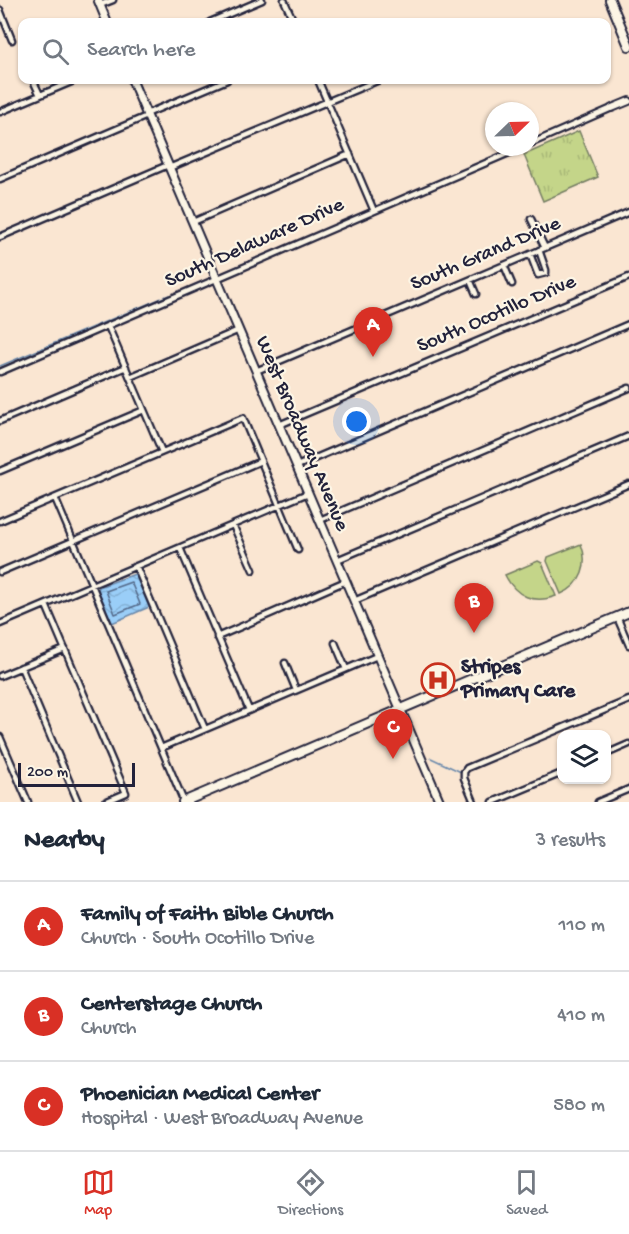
<!DOCTYPE html>
<html lang="en">
<head>
<meta charset="utf-8">
<style>
	:root { --surface:#fff; --page:#f6f6f7; --text:#1f2937; --muted:#747a83; --line:#e0e1e3; --accent:#d93025 }
	body { margin:0; font-family:"Gochi Hand",sans-serif; background:var(--page); color:var(--text) }
	.controls { position:absolute; right:18px; bottom:18px; display:grid; overflow:hidden; border-radius:12px; box-shadow:0 2px 4px #0004 }
	.controls button { width:54px; height:54px; display:grid; place-items:center; padding:0; border:0; border-bottom:2px solid var(--line); background:var(--surface); color:var(--text); font:30px sans-serif }
	.compass { position:absolute; left:485px; top:102px; width:54px; height:54px; border-radius:50%; background:var(--surface); box-shadow:0 2px 4px #0004; rotate:67deg }
	.scale { position:absolute; left:18px; bottom:15px; width:117px; box-sizing:border-box; padding-left:6px; border:3px solid #22223b; border-top:0; font-size:16px; line-height:21px; white-space:nowrap; color:#22223b; -webkit-text-stroke:4px #fcf5e5; paint-order:stroke }
	.you { position:absolute; left:357px; top:422px; width:21px; height:21px; margin:-15px; border:4px solid #fff; border-radius:50%; background:#1a73e8; box-shadow:0 0 0 9px #1a73e833 }
	.badge { display:grid; place-items:center; width:39px; height:39px; border-radius:50%; background:var(--accent); color:#fff; font-size:20px; font-weight:700 }
	.pin { position:absolute; translate:-50% -50px; filter:drop-shadow(0 2px 3px #0008) }
	.pin::after { content:''; position:absolute; top:32px; width:21px; height:18px; background:inherit; clip-path:polygon(0 0,100% 0,50% 100%) }
	.list { margin:0; padding:0; list-style:none }
	h2 { display:flex; justify-content:space-between; align-items:center; height:78px; margin:0; padding:0 24px; font-size:26px }
	h2 small { font-size:20px; font-weight:400; color:var(--muted) }
	.list li { display:grid; grid-template-columns:39px 1fr auto; gap:18px; align-items:center; box-sizing:border-box; height:90px; padding:0 24px; border-top:2px solid var(--line) }
	.list b { display:block; font-size:22px; white-space:nowrap }
	.list p { margin:0; font-size:20px; white-space:nowrap; color:var(--muted) }
	.list em { font-size:20px; font-style:normal; color:var(--muted) }
	.icon { flex:none; width:33px; height:33px; fill:none; stroke:currentColor; stroke-width:2; stroke-linecap:round; stroke-linejoin:round }
	.map { position:relative; flex:none; width:629px; height:802px; overflow:hidden }
	.search { position:absolute; background:var(--surface); box-shadow:0 2px 4px #0004; left:18px; right:18px; top:18px; height:66px; display:flex; align-items:center; gap:15px; box-sizing:border-box; padding:0 21px; border-radius:12px; color:var(--muted); font-size:22px }
	.sheet { height:348px; background:var(--surface) }
	nav { display:flex; justify-content:space-around; align-items:center; box-sizing:border-box; height:84px; border-top:2px solid var(--line); background:var(--surface); font-size:16px; color:var(--muted) }
	nav a { display:grid; justify-items:center; gap:3px }
	nav .on { color:var(--accent) }
	.map>svg:first-child { display:block }
</style>
</head>
<body>
<div class="map">
<svg width="629" height="802" viewBox="0 0 629 802">
	<defs>
		<pattern id="grass-tufts" width="24" height="20" patternUnits="userSpaceOnUse" patternTransform="scale(1.5)"><rect width="24" height="20" fill="#c4d589"/><path d="M3 7l-1-3M5 7V3M7 7l1-3M15 17l-1-3M17 17v-4M19 17l1-3" fill="none" stroke="#a8b777"/></pattern>
		<pattern id="water-waves" width="16" height="10" patternUnits="userSpaceOnUse" patternTransform="scale(1.5)"><rect width="16" height="10" fill="#9acef8"/><path d="M0 5q4-4 8 0t8 0" fill="none" stroke="#84b1d6"/></pattern>
	</defs>
	<rect width="100%" height="100%" fill="#fae6d2"/>
	<filter id="ink" filterUnits="userSpaceOnUse"><feTurbulence type="fractalNoise" baseFrequency=".0167" numOctaves="2"/><feDisplacementMap in="SourceGraphic" scale="12" xChannelSelector="R" yChannelSelector="G"/><feConvolveMatrix kernelMatrix="1 2 1 2 8 2 1 2 1" color-interpolation-filters="sRGB"/></filter>
	<g filter="url(#ink)">
		<path fill="url(#grass-tufts)" stroke="#737c62" stroke-width="1.5" d="M579,131L598,177L543,201L524,155Z"/>
		<path fill="#c4d589" stroke="#737c62" stroke-width="1.5" d="M581,544C589,565 582,585 561,594L547,561L548,557Z
			M538,561L542,563L556,596C534,604 516,597 505,575Z"/>
		<path fill="url(#water-waves)" stroke="#6a89ac" stroke-width="1.5" d="M135,574L149,607L112,623L98,590L99,587Z"/>
		<g fill="none" stroke-linecap="round" stroke-linejoin="round">
			<path stroke="#526787" stroke-width="1.5" d="M131,582L140,604L115,614L106,591Z"/>
			<path stroke="#6a89ac" stroke-width="1.5" d="M0,366L169,295
				M431,758L461,772"/>
			<g stroke="#22223b" stroke-width="9">
				<path id="minor" d="M284,0L294,22
					M100,5L113,0
					M0,10L12,40
					M210,22L262,0
					M33,80L40,95
					M318,80L374,211
					M0,112L76,80
					M146,114L227,80
					M530,144L612,108
					M169,168L379,80
					M0,179L147,116
					M531,219L545,248
					M193,222L350,154
					M0,237L168,165
					M530,254L538,275L546,273V270L539,250
					M504,265L512,284
					M470,280L476,294
					M108,326L162,452
					M256,371L629,212
					M0,372L523,147
					M130,377L239,330
					M0,421L126,367
					M279,425L629,277
					M297,466L629,324
					M0,471L144,410
					M55,498L184,802
					M320,520L629,388
					M0,521L243,418L298,550
					M233,525L253,570
					M180,548L249,710
					M337,560L629,436
					M136,566L205,729
					M0,572L261,461
					M354,601L629,484
					M46,605L126,793L105,802
					M617,617L629,645
					M0,624L308,493
					M217,637L346,581
					M335,643L346,669
					M285,663L296,690
					M21,667L78,802
					M0,676L65,649
					M0,737L28,802
					M161,748L377,656
					M606,754L629,744
					M474,802L464,778V772L467,768L629,700
					M493,802L562,773
					M598,802L629,789"/>
			</g>
			<g stroke="#22223b" stroke-width="10">
				<path id="tertiary" d="M612,108L629,101"/>
			</g>
			<g stroke="#22223b" stroke-width="11">
				<path id="secondary" d="M98,0L107,22
					M132,80L440,802"/>
			</g>
			<g stroke="#22223b" stroke-width="12">
				<path id="primary" d="M610,0L629,46
					M183,802L629,612"/>
			</g>
			<use href="#minor" stroke="#fcf5e5" stroke-width="4.5"/>
			<use href="#tertiary" stroke="#fcf5e5" stroke-width="6"/>
			<use href="#secondary" stroke="#fcf5e5" stroke-width="7"/>
			<use href="#primary" stroke="#fcf5e5" stroke-width="8"/>
		</g>
	</g>
	<defs>
		<g id="hospital-ring" transform="scale(1.725)"><circle r="9.5" fill="#fcf5e5" stroke="#c8321e" stroke-width="1.5"/><path d="M-5-5h3v3.5h4V-5h3V5h-3V1.5h-4V5h-3Z" fill="#c8321e"/></g>
	</defs>
	<g fill-rule="evenodd">
		<use href="#hospital-ring" x="438" y="680"/>
	</g>
	<g text-anchor="middle" dominant-baseline="central" stroke-width="4.5" stroke-linejoin="round" paint-order="stroke">
		<g font-size="21" fill="#22223b" stroke="#fcf5e5">
			<text transform="translate(255 244) rotate(-24)">South Delaware Drive</text>
			<text transform="translate(486 255) rotate(-23)">South Grand Drive</text>
			<text transform="translate(497 315) rotate(-23)">South Ocotillo Drive</text>
			<text transform="translate(301 434) rotate(67)">West Broadway Avenue</text>
		</g>
		<g font-size="21" font-weight="bold" fill="#22223b" stroke="#fcf5e5" text-anchor="start">
			<text x="461" y="668">Stripes<tspan x="461" dy="24">Primary Care</tspan></text>
		</g>
	</g>
</svg>
<div class="controls">
<button><svg class="icon" aria-label="layers" viewBox="0 0 24 24"><path d="M12 4l9 5-9 5-9-5zM3 14l9 5 9-5"/></svg></button>
</div>
<svg class="compass" viewBox="-18 -18 36 36"><path d="M0-13l5 13h-10z" fill="#e53935"/><path d="M0 13l5-13h-10z" fill="#747a83"/></svg>
<div class="scale">200 m</div>
<div class="you"></div>
<div class="pin badge" style="left:373px;top:357px">A</div>
<div class="pin badge" style="left:474px;top:633px">B</div>
<div class="pin badge" style="left:393px;top:759px">C</div>
<div class="search"><svg class="icon" aria-label="search" viewBox="0 0 24 24"><circle cx="10" cy="10" r="6"/><path d="M15 15l6 6"/></svg>Search here</div>
</div>
<section class="sheet">
<h2>Nearby<small>3 results</small></h2>
<ul class="list">
<li><span class="badge">A</span><div><b>Family of Faith Bible Church</b><p>Church · South Ocotillo Drive</p></div><em>110 m</em></li>
<li><span class="badge">B</span><div><b>Centerstage Church</b><p>Church</p></div><em>410 m</em></li>
<li><span class="badge">C</span><div><b>Phoenician Medical Center</b><p>Hospital · West Broadway Avenue</p></div><em>580 m</em></li>
</ul>
</section>
<nav>
<a class="on"><svg class="icon" aria-label="map" viewBox="0 0 24 24"><path d="M3 6l6-2 6 2 6-2v14l-6 2-6-2-6 2zM9 4v14M15 6v14"/></svg>Map</a>
<a><svg class="icon" aria-label="directions" viewBox="0 0 24 24"><path d="M12 3l9 9-9 9-9-9zM9 14v-3h6M13 9l2 2-2 2"/></svg>Directions</a>
<a><svg class="icon" aria-label="saved" viewBox="0 0 24 24"><path d="M7 4h10v16l-5-4-5 4z"/></svg>Saved</a>
</nav>
</body>
</html>
